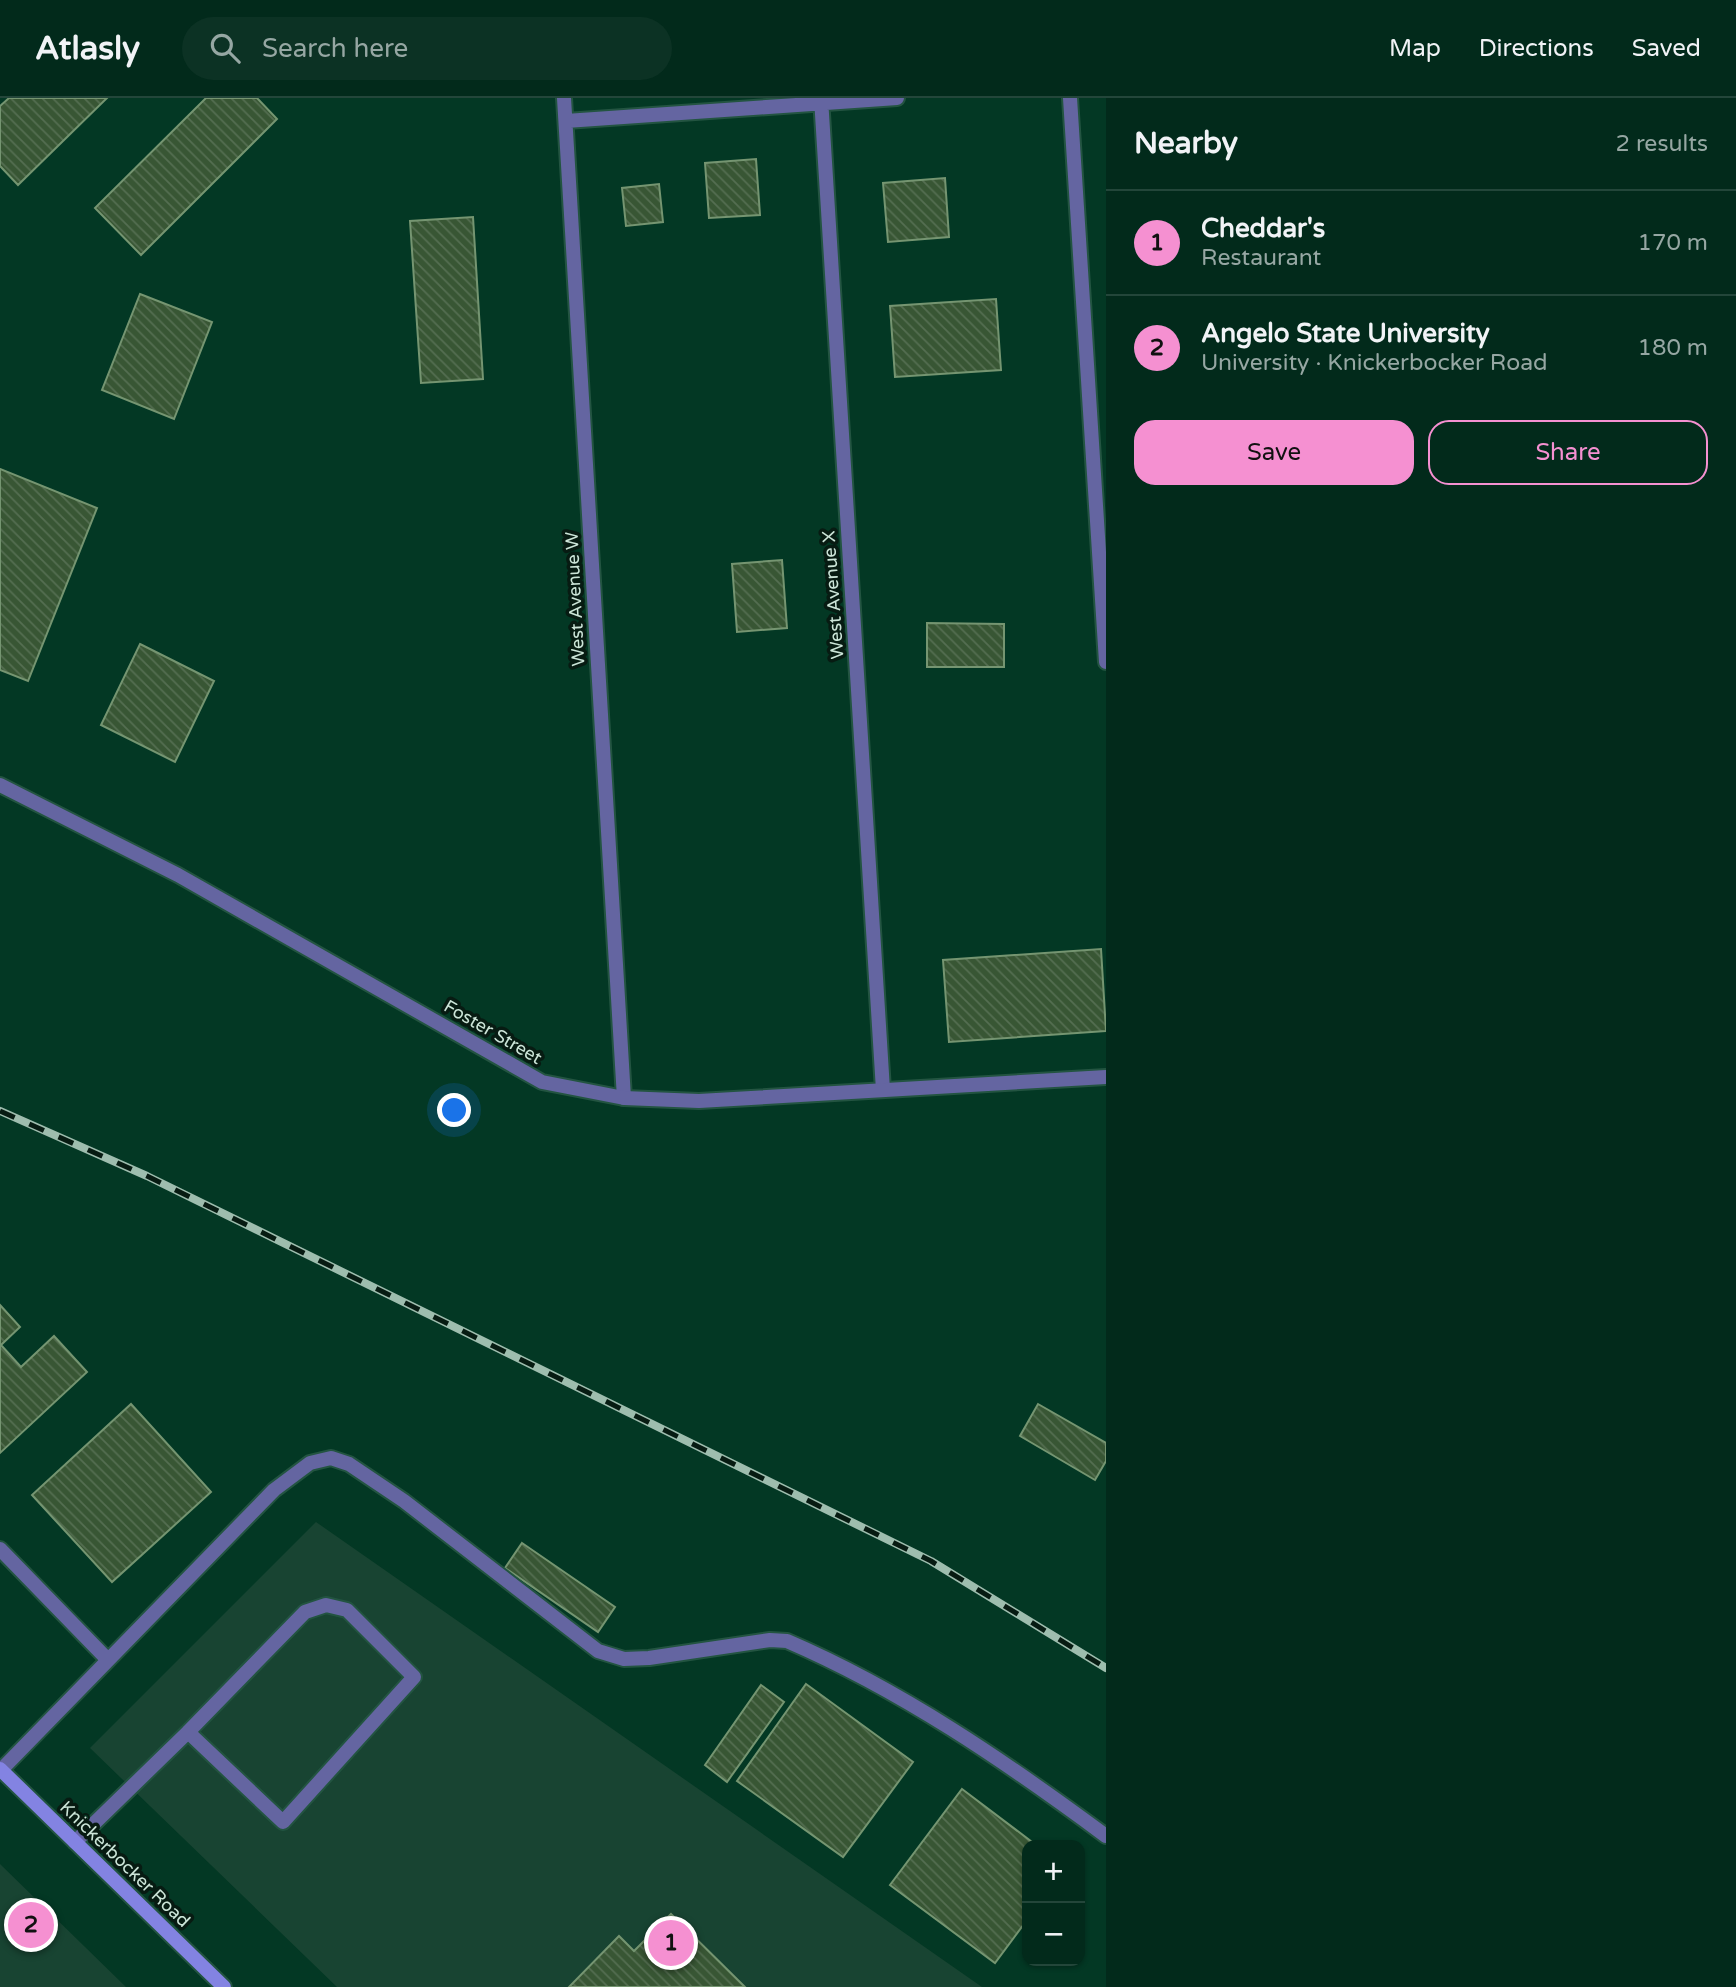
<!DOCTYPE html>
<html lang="en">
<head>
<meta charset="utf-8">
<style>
	:root { --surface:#022a1b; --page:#0c3224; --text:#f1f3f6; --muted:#96a7a3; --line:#23463a; --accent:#f590d1 }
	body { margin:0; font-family:"Varela Round",sans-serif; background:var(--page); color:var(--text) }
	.controls { position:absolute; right:21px; bottom:21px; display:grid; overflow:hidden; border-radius:14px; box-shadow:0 2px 5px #0004 }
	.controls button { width:63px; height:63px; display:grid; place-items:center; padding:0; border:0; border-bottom:2px solid var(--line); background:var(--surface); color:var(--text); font:35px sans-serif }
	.you { position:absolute; left:455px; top:1013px; width:24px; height:24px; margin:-18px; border:5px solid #fff; border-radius:50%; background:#1a73e8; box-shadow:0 0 0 10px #1a73e833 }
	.badge { display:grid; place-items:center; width:46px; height:46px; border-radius:50%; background:var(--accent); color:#111; font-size:23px; font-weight:700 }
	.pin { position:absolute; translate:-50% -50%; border:4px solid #fff; box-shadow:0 2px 7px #0006 }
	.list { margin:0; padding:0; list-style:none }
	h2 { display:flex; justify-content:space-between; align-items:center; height:91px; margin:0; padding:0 28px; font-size:30px }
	h2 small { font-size:23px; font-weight:400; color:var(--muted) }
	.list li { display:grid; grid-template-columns:46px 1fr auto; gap:21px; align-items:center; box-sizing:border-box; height:105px; padding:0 28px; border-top:2px solid var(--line) }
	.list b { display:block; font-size:26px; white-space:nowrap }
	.list p { margin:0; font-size:23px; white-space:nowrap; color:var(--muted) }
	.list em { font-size:23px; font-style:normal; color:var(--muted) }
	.actions { display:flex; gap:14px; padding:21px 28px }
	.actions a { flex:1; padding:16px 0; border:2px solid var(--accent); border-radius:21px; text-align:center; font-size:24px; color:var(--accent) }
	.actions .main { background:var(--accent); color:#111 }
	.icon { flex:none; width:38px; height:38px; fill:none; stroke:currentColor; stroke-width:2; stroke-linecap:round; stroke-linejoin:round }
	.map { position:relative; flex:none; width:1106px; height:1889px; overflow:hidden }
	header { display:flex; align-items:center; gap:42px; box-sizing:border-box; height:98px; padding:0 35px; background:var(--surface); border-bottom:2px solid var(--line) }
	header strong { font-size:33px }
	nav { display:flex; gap:38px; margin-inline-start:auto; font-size:24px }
	.search { width:490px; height:63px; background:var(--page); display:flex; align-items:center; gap:18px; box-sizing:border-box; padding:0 24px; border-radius:38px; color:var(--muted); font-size:26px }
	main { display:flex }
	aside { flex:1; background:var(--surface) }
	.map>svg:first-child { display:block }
</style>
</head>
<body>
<header>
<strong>Atlasly</strong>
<div class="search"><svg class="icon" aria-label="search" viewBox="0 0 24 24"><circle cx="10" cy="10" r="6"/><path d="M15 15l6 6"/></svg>Search here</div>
<nav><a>Map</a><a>Directions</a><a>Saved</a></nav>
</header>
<main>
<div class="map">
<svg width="1106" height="1889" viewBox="0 0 1106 1889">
	<defs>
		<pattern id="building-back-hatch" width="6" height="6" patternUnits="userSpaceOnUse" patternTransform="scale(1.75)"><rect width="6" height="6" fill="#385634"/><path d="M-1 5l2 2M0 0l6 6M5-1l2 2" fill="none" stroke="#546e51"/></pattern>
	</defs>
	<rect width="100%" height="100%" fill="#033824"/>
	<path fill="#184432" d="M316,1424L982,1889H337L90,1650Z
		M0,1766L126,1889H0Z"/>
	<path fill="url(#building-back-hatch)" stroke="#759571" stroke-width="2" d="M9,0H107L18,87L0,68V8Z
		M206,0H257L277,21L141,157L95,110Z
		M756,61L760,117L709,120L705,65Z
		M945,80L949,139L888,144L883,85Z
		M659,86L663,124L626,128L622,90Z
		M473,119L483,281L421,285L410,123Z
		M140,196L212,224L174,321L102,292Z
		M996,201L1001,272L895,279L890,208Z
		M0,371L97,410L28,583L0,572Z
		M782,462L787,530L737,534L732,466Z
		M927,525L1004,526V569H927Z
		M140,546L214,583L175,664L101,627Z
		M1101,851L1106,933L949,944L943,862Z
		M0,1207L20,1229L1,1247L21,1269L54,1238L87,1274L0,1355Z
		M131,1306L211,1394L112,1484L32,1397Z
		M1038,1306L1106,1345V1363L1095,1382L1020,1338Z
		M522,1445L615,1509L598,1534L505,1470Z
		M806,1586L913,1664L843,1759L737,1683Z
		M761,1587L784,1604L727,1684L705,1667Z
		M962,1691L1036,1747H1027V1822L995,1865L890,1787Z
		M671,1816L745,1889H569L619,1838L634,1853Z"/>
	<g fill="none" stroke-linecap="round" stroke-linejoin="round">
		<g stroke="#235441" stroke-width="18">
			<path id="service" d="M1070,0L1106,564
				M0,1451L108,1562
				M1,1672L274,1392L310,1365L331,1360L349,1366L404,1403L598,1553L624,1561L649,1560L770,1542L787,1543C901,1592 1006,1664 1106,1738
				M75,1744L188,1634L283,1724L414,1579L347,1512L326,1507L305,1514L188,1634"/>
		</g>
		<g stroke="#235441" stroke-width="18">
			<path id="minor" d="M564,0L624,1000
				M821,0L883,992
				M566,23L897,0"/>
		</g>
		<g stroke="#235441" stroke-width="18">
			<path id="tertiary" d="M0,687L178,777L542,984L624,1000L699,1003L1106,979"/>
		</g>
		<g stroke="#235441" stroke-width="18">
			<path id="secondary" d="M0,1671L224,1889"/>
		</g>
		<use href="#service" stroke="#6465a1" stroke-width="14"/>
		<use href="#minor" stroke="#6465a1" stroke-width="14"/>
		<use href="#tertiary" stroke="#6465a1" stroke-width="14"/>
		<use href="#secondary" stroke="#8383e2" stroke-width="14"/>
		<g stroke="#9ebdae" stroke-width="8">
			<path id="rail" d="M0,1013L147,1078L931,1463L1106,1570"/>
		</g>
		<use href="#rail" stroke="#071b12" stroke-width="5" stroke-dasharray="16" stroke-linecap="butt"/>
	</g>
	<g text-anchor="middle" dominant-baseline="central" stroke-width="7" stroke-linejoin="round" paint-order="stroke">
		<g font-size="18" fill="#cce5d8" stroke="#071b12">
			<text transform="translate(833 497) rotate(-94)">West Avenue X</text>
			<text transform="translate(575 501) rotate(-93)">West Avenue W</text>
			<text transform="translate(493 934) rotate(30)">Foster Street</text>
			<text transform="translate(125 1766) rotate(44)">Knickerbocker Road</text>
		</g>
	</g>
</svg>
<div class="controls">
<button>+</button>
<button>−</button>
</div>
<div class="you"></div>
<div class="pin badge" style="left:671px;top:1845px">1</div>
<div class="pin badge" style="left:31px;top:1827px">2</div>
</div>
<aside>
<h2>Nearby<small>2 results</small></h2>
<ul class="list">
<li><span class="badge">1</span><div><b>Cheddar's</b><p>Restaurant</p></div><em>170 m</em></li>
<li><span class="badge">2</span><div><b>Angelo State University</b><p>University · Knickerbocker Road</p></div><em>180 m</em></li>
</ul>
<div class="actions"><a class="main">Save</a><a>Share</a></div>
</aside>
</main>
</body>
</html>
